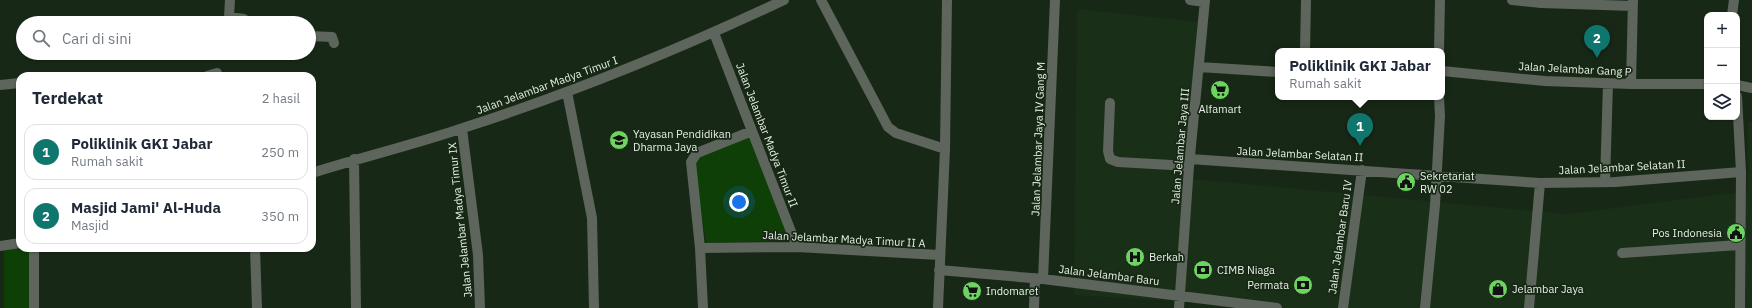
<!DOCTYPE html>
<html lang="id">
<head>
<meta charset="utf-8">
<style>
	:root { --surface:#fff; --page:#f6f6f7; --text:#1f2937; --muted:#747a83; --line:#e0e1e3; --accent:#0f766e }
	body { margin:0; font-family:"IBM Plex Sans",sans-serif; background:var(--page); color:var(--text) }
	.controls { position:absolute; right:12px; top:12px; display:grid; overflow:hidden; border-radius:8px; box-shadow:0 1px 3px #0004 }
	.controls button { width:36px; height:36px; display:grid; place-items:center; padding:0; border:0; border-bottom:1px solid var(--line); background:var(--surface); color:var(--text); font:20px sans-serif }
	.you { position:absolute; left:739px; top:202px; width:14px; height:14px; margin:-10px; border:3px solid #fff; border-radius:50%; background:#1a73e8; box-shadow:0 0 0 6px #1a73e833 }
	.badge { display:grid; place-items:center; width:26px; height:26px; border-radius:50%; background:var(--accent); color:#fff; font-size:13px; font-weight:700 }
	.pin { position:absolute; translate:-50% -33px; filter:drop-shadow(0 1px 2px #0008) }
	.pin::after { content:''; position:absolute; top:21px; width:14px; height:12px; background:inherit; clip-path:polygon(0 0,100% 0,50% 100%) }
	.popup { position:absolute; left:1275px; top:48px; width:170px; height:52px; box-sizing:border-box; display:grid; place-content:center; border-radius:8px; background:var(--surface); filter:drop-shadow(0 1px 3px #0005); font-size:13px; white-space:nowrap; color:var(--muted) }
	.popup b { font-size:15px; color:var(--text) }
	.popup::after { content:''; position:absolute; left:50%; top:100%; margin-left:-8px; border:8px solid transparent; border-top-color:var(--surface) }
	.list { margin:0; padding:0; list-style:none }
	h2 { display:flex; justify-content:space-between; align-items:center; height:52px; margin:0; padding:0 16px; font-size:17px }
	h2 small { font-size:13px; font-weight:400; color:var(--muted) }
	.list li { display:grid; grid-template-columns:26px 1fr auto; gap:12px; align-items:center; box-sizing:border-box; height:56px; margin:0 8px 8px; padding:0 8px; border:1px solid var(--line); border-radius:12px }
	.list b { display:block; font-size:15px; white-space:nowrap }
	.list p { margin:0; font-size:13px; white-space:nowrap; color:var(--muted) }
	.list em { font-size:13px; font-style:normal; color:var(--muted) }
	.icon { flex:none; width:22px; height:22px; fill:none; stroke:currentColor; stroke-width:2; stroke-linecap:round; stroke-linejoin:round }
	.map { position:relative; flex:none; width:1752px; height:308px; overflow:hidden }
	.search { position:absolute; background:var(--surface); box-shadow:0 1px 3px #0004; left:16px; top:16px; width:300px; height:44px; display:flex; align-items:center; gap:10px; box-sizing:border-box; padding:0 14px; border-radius:22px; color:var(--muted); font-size:15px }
	.panel { position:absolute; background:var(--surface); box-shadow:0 1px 3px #0004; left:16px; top:72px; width:300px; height:180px; border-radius:12px }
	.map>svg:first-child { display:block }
</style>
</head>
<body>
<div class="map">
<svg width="1752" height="308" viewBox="0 0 1752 308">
	<rect width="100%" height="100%" fill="#182816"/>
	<path fill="#192f17" d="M1077,9L1209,23L1193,179L1567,214L1748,191V122H1752V308H1284L1074,295Z"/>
	<path fill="#0d3f07" d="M753,136L790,241L706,243L693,156Z
		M32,248V308H4V249Z"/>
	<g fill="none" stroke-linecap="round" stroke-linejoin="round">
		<path stroke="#5d655c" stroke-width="10" d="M230,0L229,17L244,19L247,23
			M821,0L888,127L896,133L945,149
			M1190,0L1205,2
			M1512,0L1541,3L1633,6
			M1732,15L1734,0
			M714,33L797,247
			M309,36L332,37L334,43
			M1305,51L1306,0
			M1439,51L1440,0
			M1199,67L1278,72
			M1442,71L1545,81L1631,84H1707
			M207,76L217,73
			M1631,84L1633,0
			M0,85L20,83
			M1737,85L1752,88
			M567,92L592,218L594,308
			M1110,103L1108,151L1110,159L1118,162L1189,166
			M462,129L478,255L480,308
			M354,159L356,308
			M1190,159L1540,183L1615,182L1741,172L1737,96
			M312,173C362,157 413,145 463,128C572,93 680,49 784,0
			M1605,182L1608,83
			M0,246L20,243
			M255,248L257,308
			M700,248L797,247L939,255
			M1622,253L1739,245
			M939,270L1043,279L1277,308
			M1043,279L1055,0
			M34,308V248
			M703,308L700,248L691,162L697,153L752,131
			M938,308L945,149L947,0
			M1034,308L1035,278
			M1179,308L1189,166L1205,0
			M1343,308L1362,170
			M1425,308L1435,205L1440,116L1439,97
			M1529,308L1540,183
			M1740,308L1741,172"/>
	</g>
	<defs>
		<g id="supermarket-disc" transform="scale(1)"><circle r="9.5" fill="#6dd361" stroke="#182816"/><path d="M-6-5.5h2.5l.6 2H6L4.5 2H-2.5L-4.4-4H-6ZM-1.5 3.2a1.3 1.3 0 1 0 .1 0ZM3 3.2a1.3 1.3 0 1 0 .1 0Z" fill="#111"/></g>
		<g id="school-disc" transform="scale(1)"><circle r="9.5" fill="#6dd361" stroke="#182816"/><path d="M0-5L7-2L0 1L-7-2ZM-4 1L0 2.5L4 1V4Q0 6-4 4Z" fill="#111"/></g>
		<g id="civic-disc" transform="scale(1)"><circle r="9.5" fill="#6dd361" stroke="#182816"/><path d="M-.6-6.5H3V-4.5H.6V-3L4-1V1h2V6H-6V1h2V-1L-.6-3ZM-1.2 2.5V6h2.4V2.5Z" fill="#111"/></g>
		<g id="hospital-disc" transform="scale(1)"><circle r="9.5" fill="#6dd361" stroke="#182816"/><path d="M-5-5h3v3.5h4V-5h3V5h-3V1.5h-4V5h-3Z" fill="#111"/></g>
		<g id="bank-disc" transform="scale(1)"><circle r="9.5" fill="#6dd361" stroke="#182816"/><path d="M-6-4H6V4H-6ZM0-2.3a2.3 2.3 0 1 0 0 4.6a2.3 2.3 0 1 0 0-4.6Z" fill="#111"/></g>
		<g id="shop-disc" transform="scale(1)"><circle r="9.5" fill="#6dd361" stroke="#182816"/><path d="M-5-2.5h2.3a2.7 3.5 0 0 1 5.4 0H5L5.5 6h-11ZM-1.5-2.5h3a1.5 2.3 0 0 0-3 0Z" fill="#111"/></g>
	</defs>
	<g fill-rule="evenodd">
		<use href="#supermarket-disc" x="1220" y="90"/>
		<use href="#school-disc" x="619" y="140"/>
		<use href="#civic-disc" x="1406" y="182"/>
		<use href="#civic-disc" x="1736" y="233"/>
		<use href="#hospital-disc" x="1135" y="257"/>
		<use href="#bank-disc" x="1203" y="270"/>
		<use href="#bank-disc" x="1303" y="285"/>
		<use href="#shop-disc" x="1498" y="289"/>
		<use href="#supermarket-disc" x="972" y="291"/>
	</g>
	<g text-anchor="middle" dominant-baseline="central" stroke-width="3.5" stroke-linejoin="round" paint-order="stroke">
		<g font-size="11" fill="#e5f1e4" stroke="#182816">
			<text transform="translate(1575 69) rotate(3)">Jalan Jelambar Gang P</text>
			<text transform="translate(547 85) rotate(-20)">Jalan Jelambar Madya Timur I</text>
			<text transform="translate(767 135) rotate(69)">Jalan Jelambar Madya Timur II</text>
			<text transform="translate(1038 139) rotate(-88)">Jalan Jelambar Jaya IV Gang M</text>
			<text transform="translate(1180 146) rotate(-85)">Jalan Jelambar Jaya III</text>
			<text transform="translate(1300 154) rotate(3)">Jalan Jelambar Selatan II</text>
			<text transform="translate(1622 167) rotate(-3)">Jalan Jelambar Selatan II</text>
			<text transform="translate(460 220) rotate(-96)">Jalan Jelambar Madya Timur IX</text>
			<text transform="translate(1340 237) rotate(-82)">Jalan Jelambar Baru IV</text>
			<text transform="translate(844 239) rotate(3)">Jalan Jelambar Madya Timur II A</text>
			<text transform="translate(1109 275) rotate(7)">Jalan Jelambar Baru</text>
		</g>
		<g font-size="11" fill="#e5f1e4" stroke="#182816" text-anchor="start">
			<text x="1220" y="109" text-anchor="middle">Alfamart</text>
			<text x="633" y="134">Yayasan Pendidikan<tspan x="633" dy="13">Dharma Jaya</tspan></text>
			<text x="1420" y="176">Sekretariat<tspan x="1420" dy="13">RW 02</tspan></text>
			<text x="1722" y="233" text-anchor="end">Pos Indonesia</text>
			<text x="1149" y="257">Berkah</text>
			<text x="1217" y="270">CIMB Niaga</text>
			<text x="1289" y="285" text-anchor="end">Permata</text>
			<text x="1512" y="289">Jelambar Jaya</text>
			<text x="986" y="291">Indomaret</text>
		</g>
	</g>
</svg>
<div class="controls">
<button>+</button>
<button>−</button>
<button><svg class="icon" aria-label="layers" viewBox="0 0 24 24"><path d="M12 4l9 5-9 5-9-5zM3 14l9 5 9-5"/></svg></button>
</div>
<div class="you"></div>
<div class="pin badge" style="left:1360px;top:146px">1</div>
<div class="popup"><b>Poliklinik GKI Jabar</b>Rumah sakit</div>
<div class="pin badge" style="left:1597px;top:58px">2</div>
<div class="search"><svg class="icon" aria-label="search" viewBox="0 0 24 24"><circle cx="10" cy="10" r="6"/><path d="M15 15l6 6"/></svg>Cari di sini</div>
<section class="panel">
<h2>Terdekat<small>2 hasil</small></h2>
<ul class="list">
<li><span class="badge">1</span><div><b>Poliklinik GKI Jabar</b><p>Rumah sakit</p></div><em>250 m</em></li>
<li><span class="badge">2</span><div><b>Masjid Jami' Al-Huda</b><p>Masjid</p></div><em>350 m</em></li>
</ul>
</section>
</div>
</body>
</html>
